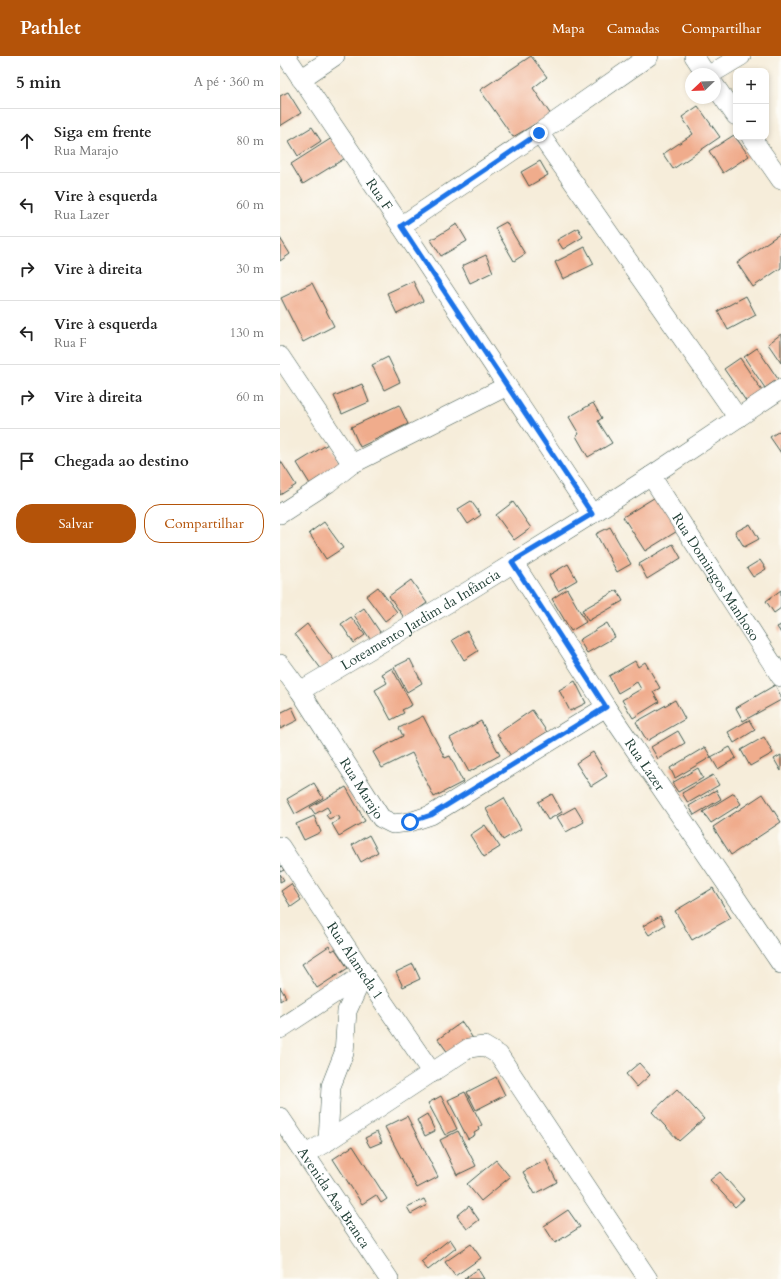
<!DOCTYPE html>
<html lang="pt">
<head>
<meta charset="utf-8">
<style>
	:root { --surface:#fff; --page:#f2f2f2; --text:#222; --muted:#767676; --line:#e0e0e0; --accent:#b45309 }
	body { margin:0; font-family:Cardo,serif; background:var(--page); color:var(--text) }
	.controls { position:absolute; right:12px; top:12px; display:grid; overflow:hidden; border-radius:8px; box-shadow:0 2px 6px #0003 }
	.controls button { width:36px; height:36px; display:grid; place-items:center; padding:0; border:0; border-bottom:1px solid var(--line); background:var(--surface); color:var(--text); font:20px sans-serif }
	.compass { position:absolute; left:405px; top:12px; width:36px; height:36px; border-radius:50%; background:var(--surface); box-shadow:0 2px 6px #0003; rotate:247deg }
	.stop { position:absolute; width:12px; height:12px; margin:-9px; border:3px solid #1a73e8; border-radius:50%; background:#fff }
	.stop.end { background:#1a73e8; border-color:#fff; box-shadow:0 1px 4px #0008 }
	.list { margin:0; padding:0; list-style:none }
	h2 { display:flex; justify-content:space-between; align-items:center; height:52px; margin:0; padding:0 16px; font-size:17px }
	h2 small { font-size:13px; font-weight:400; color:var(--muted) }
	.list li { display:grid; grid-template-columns:26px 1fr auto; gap:12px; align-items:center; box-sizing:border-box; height:64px; padding:0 16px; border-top:1px solid var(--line) }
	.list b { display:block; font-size:15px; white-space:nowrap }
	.list p { margin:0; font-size:13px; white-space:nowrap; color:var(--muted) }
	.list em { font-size:13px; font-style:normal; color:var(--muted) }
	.actions { display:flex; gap:8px; padding:12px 16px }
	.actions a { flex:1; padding:9px 0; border:1px solid var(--accent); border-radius:16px; text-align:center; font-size:14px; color:var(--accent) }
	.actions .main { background:var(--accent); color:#fff }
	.icon { flex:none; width:22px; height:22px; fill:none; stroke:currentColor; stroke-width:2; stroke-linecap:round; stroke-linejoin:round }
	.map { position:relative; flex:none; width:501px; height:1223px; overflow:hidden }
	header { display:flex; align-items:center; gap:24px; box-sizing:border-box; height:56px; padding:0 20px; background:var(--accent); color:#fff }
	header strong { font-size:19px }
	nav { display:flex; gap:22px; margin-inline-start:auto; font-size:14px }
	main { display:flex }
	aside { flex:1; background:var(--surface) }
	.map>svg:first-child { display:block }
</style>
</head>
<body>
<header>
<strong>Pathlet</strong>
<nav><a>Mapa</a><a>Camadas</a><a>Compartilhar</a></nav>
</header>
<main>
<aside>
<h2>5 min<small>A pé · 360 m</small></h2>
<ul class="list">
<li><svg class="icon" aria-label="ahead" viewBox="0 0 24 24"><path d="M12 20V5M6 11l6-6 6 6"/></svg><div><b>Siga em frente</b><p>Rua Marajo</p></div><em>80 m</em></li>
<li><svg class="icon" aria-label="left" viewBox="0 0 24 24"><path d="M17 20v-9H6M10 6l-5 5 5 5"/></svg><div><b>Vire à esquerda</b><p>Rua Lazer</p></div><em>60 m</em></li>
<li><svg class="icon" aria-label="right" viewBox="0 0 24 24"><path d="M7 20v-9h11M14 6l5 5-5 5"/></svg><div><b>Vire à direita</b></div><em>30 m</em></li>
<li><svg class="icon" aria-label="left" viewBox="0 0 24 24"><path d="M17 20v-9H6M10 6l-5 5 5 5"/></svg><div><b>Vire à esquerda</b><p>Rua F</p></div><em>130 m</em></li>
<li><svg class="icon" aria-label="right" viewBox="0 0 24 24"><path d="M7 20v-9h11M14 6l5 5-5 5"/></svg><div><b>Vire à direita</b></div><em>60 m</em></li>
<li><svg class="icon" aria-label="arrive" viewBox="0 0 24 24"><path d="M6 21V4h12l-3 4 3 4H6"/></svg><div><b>Chegada ao destino</b></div></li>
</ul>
<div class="actions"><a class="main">Salvar</a><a>Compartilhar</a></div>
</aside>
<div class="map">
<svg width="501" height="1223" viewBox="0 0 501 1223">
	<rect width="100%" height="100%" fill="#fdfcf7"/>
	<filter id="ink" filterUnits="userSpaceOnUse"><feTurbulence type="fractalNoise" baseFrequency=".025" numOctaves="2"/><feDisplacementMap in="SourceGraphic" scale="8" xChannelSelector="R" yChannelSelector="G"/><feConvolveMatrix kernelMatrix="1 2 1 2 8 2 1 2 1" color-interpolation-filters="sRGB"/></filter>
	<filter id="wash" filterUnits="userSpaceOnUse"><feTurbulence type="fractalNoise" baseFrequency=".012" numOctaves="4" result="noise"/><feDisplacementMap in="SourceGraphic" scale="16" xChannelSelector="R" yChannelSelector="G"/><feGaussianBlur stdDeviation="0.9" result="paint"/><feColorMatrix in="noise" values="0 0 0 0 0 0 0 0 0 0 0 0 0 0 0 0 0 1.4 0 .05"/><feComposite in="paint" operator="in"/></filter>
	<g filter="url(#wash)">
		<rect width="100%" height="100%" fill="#f6edda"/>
		<g id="blocks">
			<path fill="#f0ac8c" d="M251,0L267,21L253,32L271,59L233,81L200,34Z
				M8,36L21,57L0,70V40Z
				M418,50L440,81L393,113L383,98L413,78L402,61Z
				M32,71L41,85L18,100L9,85Z
				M454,79L469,100L443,117L429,95Z
				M55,80L67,101L23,128L11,108Z
				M260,105L268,119L249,130L241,116Z
				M226,166L245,198L234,205L215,172Z
				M177,168L187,185L161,200L151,184Z
				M298,172L303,181L283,193L277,184Z
				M501,177V212L473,231L457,207Z
				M0,182L10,198L0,205Z
				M305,191L314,208L283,223L275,206Z
				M206,199L213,216L190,227L182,210Z
				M133,225L143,245L117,258L107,237Z
				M32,227L54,270L23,286L1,242Z
				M466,240L476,259L448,274L438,255Z
				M501,278V307L488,288Z
				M477,292L498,323L485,332L464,301Z
				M108,301L120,326L104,334L92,309Z
				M460,302L482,335L466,345L444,313Z
				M82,328L89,346L62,358L54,340Z
				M313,347L322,362L318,365L332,387L308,401L296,380L299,378L289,361Z
				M119,349L128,368L80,391L71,371Z
				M501,374V397L490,381Z
				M48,388L61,409L30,428L17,407Z
				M0,404L16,429L0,439Z
				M377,440L399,474L365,495L343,461Z
				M191,445L201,459L188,468L178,453Z
				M233,446L251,472L234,484L216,459Z
				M44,466L63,492L46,503L29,477Z
				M470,468L479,483L464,491L455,476Z
				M330,471L351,508L337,516L316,478Z
				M393,488L401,502L367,523L359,508Z
				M480,504L486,513L473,521L467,512Z
				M288,508L297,524L278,535L269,519Z
				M131,524L147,547L125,563L109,540Z
				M98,531L117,556L105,565L86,540Z
				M287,533L306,566L291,575L272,543Z
				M337,534L343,545L308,565L302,554Z
				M501,534V552L494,557L486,545Z
				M84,552L102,579L92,586L74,559Z
				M71,561L85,579L74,587L61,568Z
				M327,567L335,581L307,597L299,584Z
				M27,568L54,604L42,614L15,578Z
				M501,569V577L497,571Z
				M187,575L198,595L184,604L172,584Z
				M130,603L142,627L127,636L114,611Z
				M355,605L358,611L365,606L380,632L373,636L379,646L353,662L342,644L361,633L357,626L338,637L329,620Z
				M112,612L132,649L122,654L124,657L111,664L95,634L107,627L102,618Z
				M295,625L306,647L290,655L279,634Z
				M495,629L501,640V644L463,665L456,652Z
				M395,644L405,663L367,685L356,666Z
				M12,651L18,664L0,673V657Z
				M252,654L267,676L231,700L217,678Z
				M143,660L165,702L170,700L183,726L154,741L132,697L102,712L93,696L123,680L119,672Z
				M469,664L475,674L454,687L448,676Z
				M201,665L220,699L189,716L170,682Z
				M398,675L405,687L378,703L371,691Z
				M484,681L493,697L470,710L461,694Z
				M425,691L431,701L395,722L390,712Z
				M450,691L456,702L438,713L431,701Z
				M313,696L327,720L311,730L296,707Z
				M501,699V715L494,703Z
				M418,712L423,722L398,736L392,727Z
				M433,719L439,729L408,747L402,737Z
				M34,727L43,742L15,758L7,743Z
				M66,731L85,765L59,780L52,768L60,763L58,759L49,763L46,759L50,756L47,751L35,758L30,751Z
				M436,734L441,743L414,759L409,750Z
				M454,737L461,748L431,767L423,756Z
				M272,738L282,756L268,764L258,746Z
				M483,738L501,766L451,799L433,771Z
				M224,742L241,773L223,784L206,753Z
				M295,751L304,766L286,776L277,761Z
				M34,760L41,776L24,784L16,768Z
				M205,769L220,791L204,801L190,779Z
				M89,779L98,796L81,806L72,789Z
				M0,808L4,814L0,816Z
				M0,818L4,824L0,826Z
				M11,828L21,844L11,851L1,835Z
				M433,832L451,862L412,884L395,855Z
				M380,860L385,869L369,879L363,870Z
				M49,890L52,895L55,893L68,912L37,932L22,908Z
				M133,908L140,923L123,931L116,916Z
				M0,931L6,941L0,945Z
				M182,966L194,984L171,1001L158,983Z
				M359,1007L370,1019L357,1031L346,1018Z
				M216,1021L225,1039L196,1054L187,1036Z
				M397,1033L424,1063L399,1085L372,1056Z
				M185,1036L202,1069L198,1071L199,1074L194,1077L195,1079L188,1083L168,1044Z
				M161,1040L177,1073L165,1079L148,1047Z
				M147,1058L155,1075L145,1080L137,1064Z
				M127,1060L158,1121L137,1132L105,1071Z
				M178,1075L196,1110L177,1119L160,1084Z
				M97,1076L102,1086L90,1091L85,1082Z
				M73,1090L107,1143L101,1147L96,1139L82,1148L53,1103Z
				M216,1104L230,1121L201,1145L187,1128Z
				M266,1104L277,1126L255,1138L243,1116Z
				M440,1116L464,1143L455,1151L430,1124Z
				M144,1143L147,1149L131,1158L127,1151Z
				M189,1150L199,1164L187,1173L177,1160Z
				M288,1154L300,1171L275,1187L264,1170Z
				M170,1183L176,1192L148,1214L141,1206Z
				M191,1188L201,1202L175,1220L165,1206Z
				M198,1213L204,1223H184Z"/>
		</g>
	</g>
	<g filter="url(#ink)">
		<use href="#blocks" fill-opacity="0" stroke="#3f574d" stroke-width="1"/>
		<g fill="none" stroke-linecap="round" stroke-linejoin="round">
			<g stroke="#3f574d" stroke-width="20">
				<g id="street">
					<path id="s1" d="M6,0L121,170L312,458"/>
					<path d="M414,0L426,18"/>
					<path d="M431,18L461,0"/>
					<path d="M21,23L55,0"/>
					<path d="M435,30L456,60"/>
					<path d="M259,77L458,362"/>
					<path d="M471,81L501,124"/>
					<path d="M121,170L259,77L369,0"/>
					<path d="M0,300L72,408"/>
					<path id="s2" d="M371,420L501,621"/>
					<path d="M0,458L48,427L72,408L227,330"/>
					<path id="s3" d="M233,506L326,651L501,908"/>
					<path id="s4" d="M0,608L20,635L101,762L113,768L130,766L151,759L326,651"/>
					<path id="s5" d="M20,635L190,534L312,458L371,420L501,333"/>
					<path id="s6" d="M0,790L84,918L152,1017"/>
					<path d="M0,973L84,918"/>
					<path id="s7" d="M0,1061L109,1223"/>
					<path d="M48,1085L51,1030L64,997L67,955L84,918"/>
					<path d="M26,1098L48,1085L189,992L204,990L219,999L368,1223"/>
				</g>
			</g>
			<use href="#street" stroke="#fff" stroke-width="19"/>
		</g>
	</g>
	<g fill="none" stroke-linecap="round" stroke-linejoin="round" filter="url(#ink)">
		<path stroke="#1a73e8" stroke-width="5" d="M130,766L151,759L326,651L232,506L312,458L121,170L259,77"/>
	</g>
	<g text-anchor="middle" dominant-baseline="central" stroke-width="3" stroke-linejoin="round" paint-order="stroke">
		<g font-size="14" fill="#1f3d34" stroke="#fdfcf7">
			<text stroke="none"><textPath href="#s1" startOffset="167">Rua F</textPath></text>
			<text stroke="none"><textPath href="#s2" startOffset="120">Rua Domingos Manhoso</textPath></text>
			<text stroke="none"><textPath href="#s5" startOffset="140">Loteamento Jardim da Infância</textPath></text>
			<text stroke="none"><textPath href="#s3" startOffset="242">Rua Lazer</textPath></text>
			<text stroke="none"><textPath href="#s4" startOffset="149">Rua Marajo</textPath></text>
			<text stroke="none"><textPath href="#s6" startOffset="137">Rua Alameda 1</textPath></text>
			<text stroke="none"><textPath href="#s7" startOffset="97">Avenida Asa Branca</textPath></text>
		</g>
	</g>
</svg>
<div class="controls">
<button>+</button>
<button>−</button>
</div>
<svg class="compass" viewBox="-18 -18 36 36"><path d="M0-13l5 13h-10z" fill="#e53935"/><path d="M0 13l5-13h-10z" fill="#767676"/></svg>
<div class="stop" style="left:130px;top:766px"></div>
<div class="stop end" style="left:259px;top:77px"></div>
</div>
</main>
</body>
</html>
